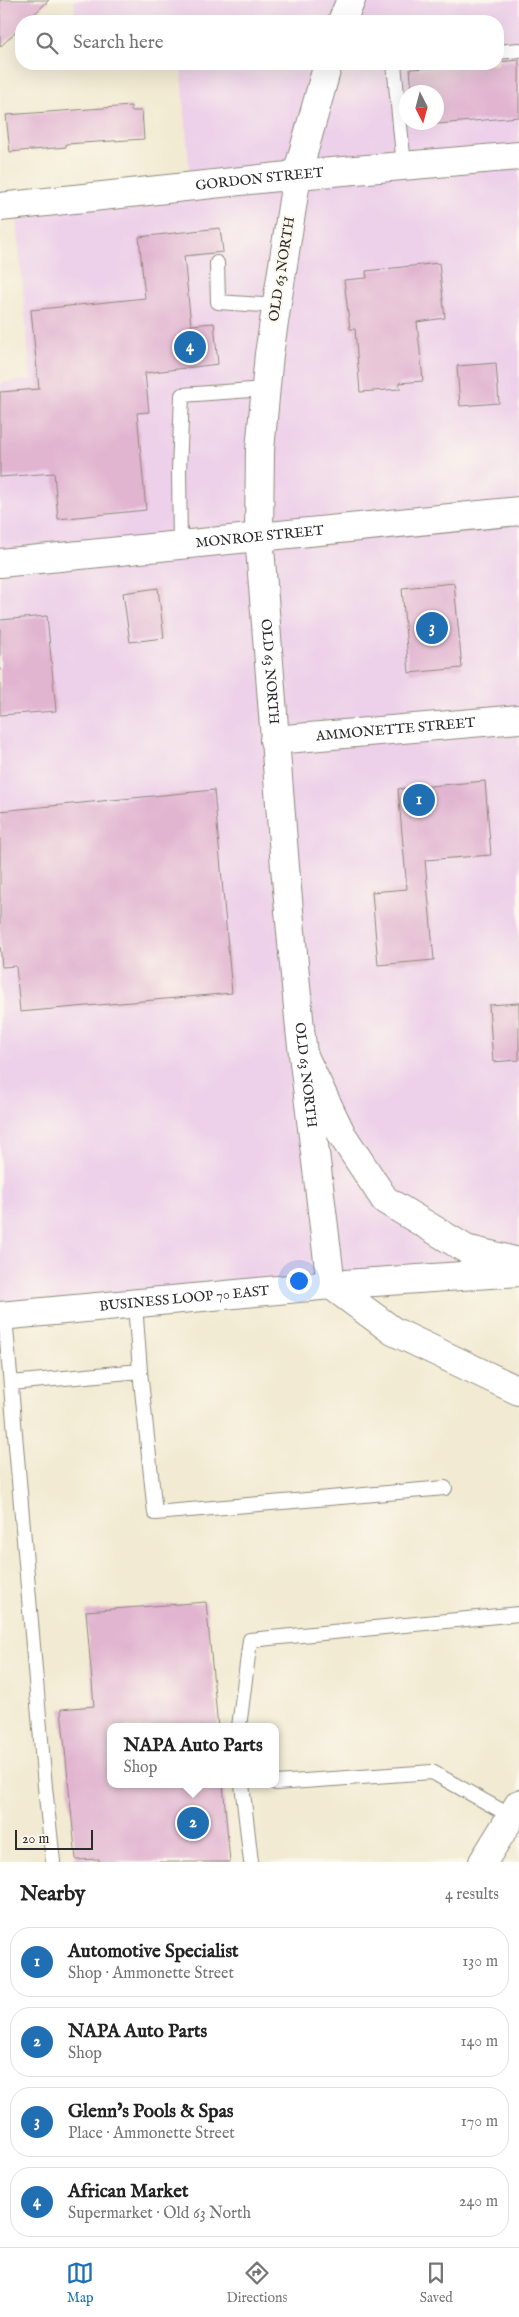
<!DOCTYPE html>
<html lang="en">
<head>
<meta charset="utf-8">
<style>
	:root { --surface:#fff; --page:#f6f6f6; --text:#222; --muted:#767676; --line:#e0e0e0; --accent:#1f6fb2 }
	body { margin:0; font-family:"IM FELL English",serif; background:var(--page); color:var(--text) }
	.compass { position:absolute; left:399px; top:85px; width:45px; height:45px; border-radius:50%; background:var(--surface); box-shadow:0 5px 20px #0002; rotate:174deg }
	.scale { position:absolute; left:15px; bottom:12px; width:78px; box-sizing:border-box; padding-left:5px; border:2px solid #2b2b2b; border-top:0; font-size:14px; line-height:18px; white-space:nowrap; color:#2b2b2b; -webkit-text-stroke:4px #fbf7ec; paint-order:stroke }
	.you { position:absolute; left:298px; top:1280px; width:18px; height:18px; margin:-12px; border:4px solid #fff; border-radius:50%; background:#1a73e8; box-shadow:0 0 0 8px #1a73e833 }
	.badge { display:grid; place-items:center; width:32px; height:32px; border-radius:50%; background:var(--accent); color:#fff; font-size:16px; font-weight:700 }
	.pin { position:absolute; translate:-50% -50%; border:2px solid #fff; box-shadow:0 1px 5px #0006 }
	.popup { position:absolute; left:107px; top:1723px; width:172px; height:65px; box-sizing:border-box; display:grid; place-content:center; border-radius:10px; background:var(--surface); filter:drop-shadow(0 1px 4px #0005); font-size:16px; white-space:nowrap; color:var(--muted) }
	.popup b { font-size:19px; color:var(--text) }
	.popup::after { content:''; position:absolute; left:50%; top:100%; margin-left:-10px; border:10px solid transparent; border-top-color:var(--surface) }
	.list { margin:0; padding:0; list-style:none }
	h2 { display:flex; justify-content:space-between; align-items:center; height:65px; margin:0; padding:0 20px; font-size:21px }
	h2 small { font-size:16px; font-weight:400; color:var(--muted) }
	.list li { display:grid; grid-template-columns:32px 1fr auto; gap:15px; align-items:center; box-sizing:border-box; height:70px; margin:0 10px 10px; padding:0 10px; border:1px solid var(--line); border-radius:20px }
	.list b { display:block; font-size:19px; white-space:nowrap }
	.list p { margin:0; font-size:16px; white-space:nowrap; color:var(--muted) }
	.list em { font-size:16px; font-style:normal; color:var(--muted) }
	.icon { flex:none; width:28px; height:28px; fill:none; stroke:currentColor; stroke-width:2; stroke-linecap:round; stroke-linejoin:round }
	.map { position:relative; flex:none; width:519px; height:1862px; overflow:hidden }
	.search { position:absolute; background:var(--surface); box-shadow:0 5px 20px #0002; left:15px; right:15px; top:15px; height:55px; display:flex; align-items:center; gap:12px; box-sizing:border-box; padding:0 18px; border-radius:20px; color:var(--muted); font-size:19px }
	.sheet { height:385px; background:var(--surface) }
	nav { display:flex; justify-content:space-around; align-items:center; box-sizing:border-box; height:70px; border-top:1px solid var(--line); background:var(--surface); font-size:14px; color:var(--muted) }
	nav a { display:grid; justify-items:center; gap:2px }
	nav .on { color:var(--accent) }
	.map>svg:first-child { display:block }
</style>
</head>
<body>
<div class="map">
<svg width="519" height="1862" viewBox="0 0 519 1862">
	<rect width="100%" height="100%" fill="#fbf7ec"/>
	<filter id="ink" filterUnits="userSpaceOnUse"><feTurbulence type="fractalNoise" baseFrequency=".02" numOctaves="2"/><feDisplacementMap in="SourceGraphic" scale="10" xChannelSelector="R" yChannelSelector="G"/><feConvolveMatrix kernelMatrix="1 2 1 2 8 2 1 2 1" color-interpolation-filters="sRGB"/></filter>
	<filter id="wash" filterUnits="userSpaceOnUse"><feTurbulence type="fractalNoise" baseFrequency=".0096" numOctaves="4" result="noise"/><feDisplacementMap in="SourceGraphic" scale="20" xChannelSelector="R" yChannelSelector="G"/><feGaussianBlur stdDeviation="1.12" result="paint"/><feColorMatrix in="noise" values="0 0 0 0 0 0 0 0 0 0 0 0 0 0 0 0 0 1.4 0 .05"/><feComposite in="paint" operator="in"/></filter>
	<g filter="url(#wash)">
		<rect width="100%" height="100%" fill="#f2ead2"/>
		<path fill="#edd0e9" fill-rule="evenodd" d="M74,0H519V1265L0,1313V383L31,379L16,212L191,193L181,64H498V21H76ZM406,92H436V122H406Z"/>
		<g id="blocks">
			<path fill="#e1b4d0" d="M0,0H49L27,21H21V27L0,47Z
				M519,60V117L415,126L414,122H436V92H412L410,69L498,64V62Z
				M131,106V111H142L144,139L66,144V147L10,152L6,115Z
				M220,228L223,252L184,256L191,325L214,323L218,364L145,373L149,412L137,413L146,510L58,519L54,473L0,477V392L39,389L31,310L145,298L139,237Z
				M439,263L445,318L417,322L423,381L399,383L400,389L360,392L355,329H350L344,280L367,278L366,271Z
				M496,363L499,403L460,406L457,366Z
				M454,583L462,668L409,673L402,588Z
				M158,588L164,638L130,642L123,593Z
				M47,616L56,711L0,715V620Z
				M485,781L491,855L425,860L434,960L378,965L372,892L407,889L398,789Z
				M214,790L232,993L20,1012L16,966L2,967L0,944V811Z
				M519,1003V1060L493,1062L489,1005Z
				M206,1602L218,1727H110V1784H223L230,1862H99V1859L76,1860L61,1709L94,1706L86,1611Z"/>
		</g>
	</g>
	<g filter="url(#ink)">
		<use href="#blocks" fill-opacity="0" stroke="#8e8a7e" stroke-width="1"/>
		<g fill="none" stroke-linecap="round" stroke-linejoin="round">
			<g stroke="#8e8a7e" stroke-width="16">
				<path id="service" d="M498,52L519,50
					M394,64L404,166
					M217,263L218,302L277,306
					M180,544L179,471L182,395L266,389
					M135,1304L140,1371L155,1513L445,1488
					M5,1316L45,1787L53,1862
					M11,1383L140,1371
					M239,1727L250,1640L519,1614
					M276,1783L432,1772L511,1816
					M242,1784L251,1862"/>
			</g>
			<g stroke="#8e8a7e" stroke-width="30">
				<g id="minor">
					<path id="s1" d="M0,207L297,175L519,156"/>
					<path id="s2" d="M0,563L519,511"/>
				</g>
			</g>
			<g stroke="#8e8a7e" stroke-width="30">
				<g id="tertiary">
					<path id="s3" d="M274,740L519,719"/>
				</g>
			</g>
			<g stroke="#8e8a7e" stroke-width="30">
				<g id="secondary">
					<path d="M342,21L351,0"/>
					<path id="s4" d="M328,64L297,175L269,354L260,450L259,535L285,867L300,1029L331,1285L393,1331L519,1391"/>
					<path d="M483,1862L519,1804"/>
				</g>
			</g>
			<g stroke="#8e8a7e" stroke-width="30">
				<g id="primary">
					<path d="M304,1056L342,1135L385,1200L466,1249L519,1262"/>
					<path id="s5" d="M0,1316L331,1285L519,1272"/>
				</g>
			</g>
			<use href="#service" stroke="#fff" stroke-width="14"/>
			<use href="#minor" stroke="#fff" stroke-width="28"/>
			<use href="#tertiary" stroke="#fff" stroke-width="28"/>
			<use href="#secondary" stroke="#fff" stroke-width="28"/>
			<use href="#primary" stroke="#fff" stroke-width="28"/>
		</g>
	</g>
	<g text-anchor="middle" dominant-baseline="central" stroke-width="4" stroke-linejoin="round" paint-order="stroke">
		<g font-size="14" fill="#2b2b2b" stroke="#fbf7ec">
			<text stroke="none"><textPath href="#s1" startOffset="261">GORDON STREET</textPath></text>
			<text transform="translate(282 269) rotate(-81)">OLD 63 NORTH</text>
			<text stroke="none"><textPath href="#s2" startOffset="261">MONROE STREET</textPath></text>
			<text stroke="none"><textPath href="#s4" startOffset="615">OLD 63 NORTH</textPath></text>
			<text stroke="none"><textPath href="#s3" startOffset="122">AMMONETTE STREET</textPath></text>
			<text stroke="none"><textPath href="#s4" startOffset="1020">OLD 63 NORTH</textPath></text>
			<text stroke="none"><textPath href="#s5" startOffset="185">BUSINESS LOOP 70 EAST</textPath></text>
		</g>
	</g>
</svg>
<svg class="compass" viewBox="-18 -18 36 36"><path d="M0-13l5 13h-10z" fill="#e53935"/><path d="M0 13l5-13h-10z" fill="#767676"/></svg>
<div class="scale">20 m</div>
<div class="you"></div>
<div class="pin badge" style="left:419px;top:800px">1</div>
<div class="pin badge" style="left:193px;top:1823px">2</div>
<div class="popup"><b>NAPA Auto Parts</b>Shop</div>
<div class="pin badge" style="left:432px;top:628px">3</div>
<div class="pin badge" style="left:190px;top:347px">4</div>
<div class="search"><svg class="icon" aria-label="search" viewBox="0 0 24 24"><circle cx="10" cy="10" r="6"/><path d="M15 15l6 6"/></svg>Search here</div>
</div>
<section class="sheet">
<h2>Nearby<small>4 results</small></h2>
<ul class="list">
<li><span class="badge">1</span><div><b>Automotive Specialist</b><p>Shop · Ammonette Street</p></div><em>130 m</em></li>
<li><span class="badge">2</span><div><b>NAPA Auto Parts</b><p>Shop</p></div><em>140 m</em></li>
<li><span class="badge">3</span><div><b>Glenn's Pools &amp; Spas</b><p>Place · Ammonette Street</p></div><em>170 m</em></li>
<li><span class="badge">4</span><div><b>African Market</b><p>Supermarket · Old 63 North</p></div><em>240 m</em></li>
</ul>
</section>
<nav>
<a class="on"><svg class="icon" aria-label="map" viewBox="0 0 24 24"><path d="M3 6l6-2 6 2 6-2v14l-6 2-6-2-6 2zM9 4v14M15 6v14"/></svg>Map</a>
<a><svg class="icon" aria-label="directions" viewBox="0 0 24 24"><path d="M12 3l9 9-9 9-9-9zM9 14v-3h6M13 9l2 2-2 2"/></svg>Directions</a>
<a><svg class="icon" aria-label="saved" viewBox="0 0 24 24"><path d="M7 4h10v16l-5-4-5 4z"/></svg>Saved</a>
</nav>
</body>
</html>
